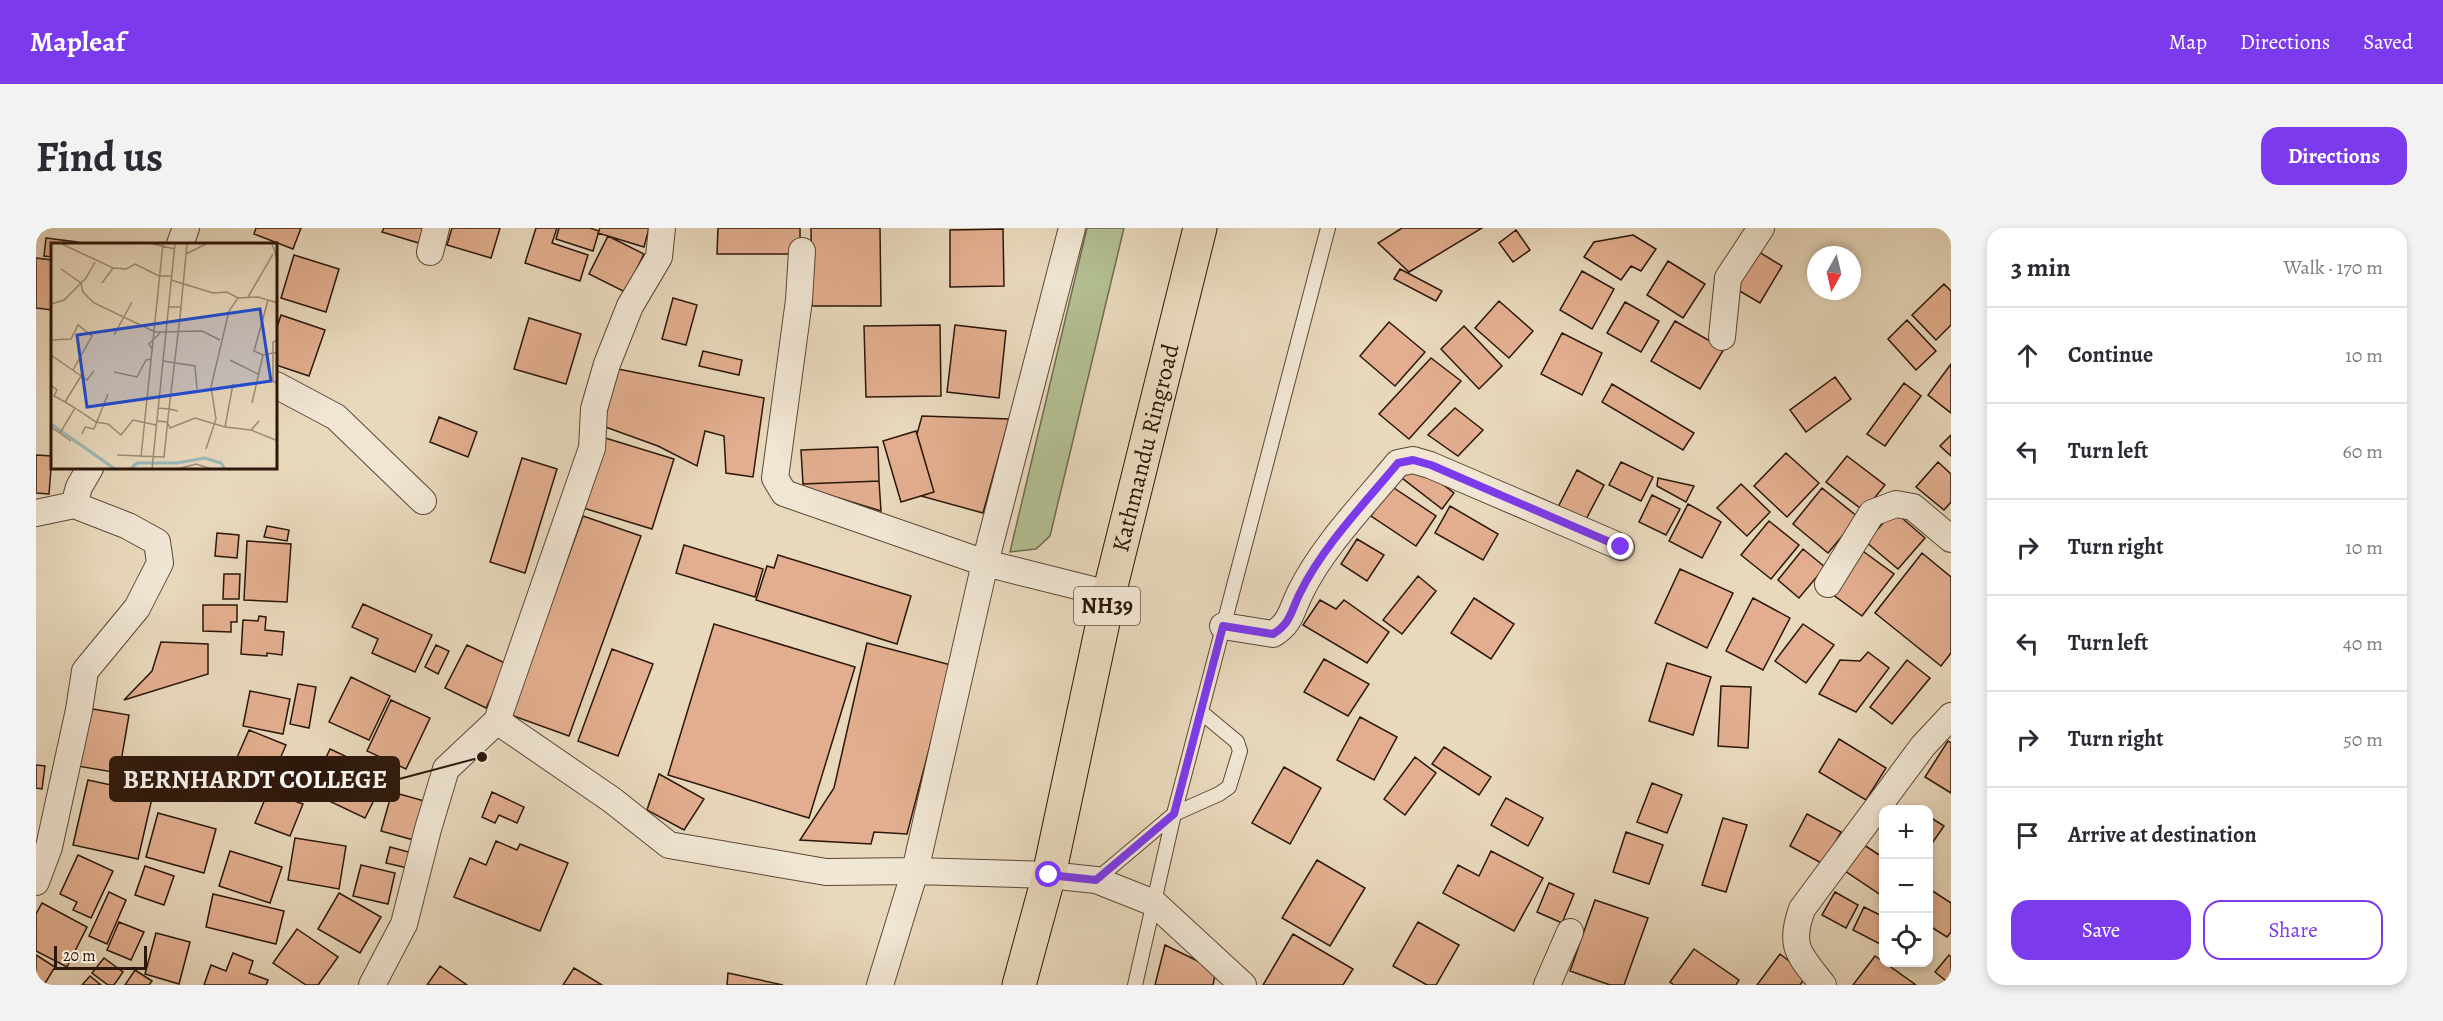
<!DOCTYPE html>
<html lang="en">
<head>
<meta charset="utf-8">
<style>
	:root { --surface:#fff; --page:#f2f2f3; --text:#2b2b33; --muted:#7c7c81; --line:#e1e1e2; --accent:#7c3aed }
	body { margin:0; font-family:Alegreya,serif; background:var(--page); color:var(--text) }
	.controls { position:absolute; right:18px; bottom:18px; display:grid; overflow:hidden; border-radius:12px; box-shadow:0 3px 9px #0003 }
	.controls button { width:54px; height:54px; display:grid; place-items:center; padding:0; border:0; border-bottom:2px solid var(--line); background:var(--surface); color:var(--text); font:30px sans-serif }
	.compass { position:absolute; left:1771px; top:18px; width:54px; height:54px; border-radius:50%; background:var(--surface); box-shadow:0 3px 9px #0003; rotate:188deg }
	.scale { position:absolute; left:18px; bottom:15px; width:93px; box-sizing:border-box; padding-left:6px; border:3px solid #2d170a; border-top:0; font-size:16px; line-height:21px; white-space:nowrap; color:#2d170a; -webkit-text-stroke:4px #f0e6d3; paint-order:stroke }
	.stop { position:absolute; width:18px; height:18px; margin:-14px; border:4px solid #7c3aed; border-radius:50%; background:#fff }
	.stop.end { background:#7c3aed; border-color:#fff; box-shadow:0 2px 6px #0008 }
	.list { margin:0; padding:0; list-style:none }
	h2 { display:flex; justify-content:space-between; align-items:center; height:78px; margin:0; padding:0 24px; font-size:26px }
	h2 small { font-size:20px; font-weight:400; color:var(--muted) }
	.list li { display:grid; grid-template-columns:39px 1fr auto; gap:18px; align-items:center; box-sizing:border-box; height:96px; padding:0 24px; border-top:2px solid var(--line) }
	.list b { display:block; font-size:22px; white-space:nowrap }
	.list em { font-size:20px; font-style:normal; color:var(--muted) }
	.actions { display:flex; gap:12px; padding:18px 24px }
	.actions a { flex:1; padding:14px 0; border:2px solid var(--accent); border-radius:18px; text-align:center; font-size:21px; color:var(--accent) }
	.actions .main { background:var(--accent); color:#fff }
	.icon { flex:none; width:33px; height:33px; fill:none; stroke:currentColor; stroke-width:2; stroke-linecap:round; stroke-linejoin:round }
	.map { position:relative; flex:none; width:1915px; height:757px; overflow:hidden; border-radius:18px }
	header { display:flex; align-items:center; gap:36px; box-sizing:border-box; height:84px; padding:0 30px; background:var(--accent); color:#fff }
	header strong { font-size:28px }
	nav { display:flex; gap:33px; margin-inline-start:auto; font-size:21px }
	.intro { display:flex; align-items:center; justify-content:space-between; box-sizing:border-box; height:144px; padding:0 36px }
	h1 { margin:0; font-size:42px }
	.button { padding:15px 27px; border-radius:18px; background:var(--accent); color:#fff; font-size:21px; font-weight:700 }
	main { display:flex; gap:36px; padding:0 36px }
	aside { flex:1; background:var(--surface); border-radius:18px; box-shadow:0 3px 9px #0003 }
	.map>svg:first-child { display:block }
</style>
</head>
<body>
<header>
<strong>Mapleaf</strong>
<nav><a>Map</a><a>Directions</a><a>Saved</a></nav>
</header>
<div class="intro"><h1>Find us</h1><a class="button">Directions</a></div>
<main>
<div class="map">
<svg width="1915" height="757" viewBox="0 0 1915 757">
	<rect width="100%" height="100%" fill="#e8d8bc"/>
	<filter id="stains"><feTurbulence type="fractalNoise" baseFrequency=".00333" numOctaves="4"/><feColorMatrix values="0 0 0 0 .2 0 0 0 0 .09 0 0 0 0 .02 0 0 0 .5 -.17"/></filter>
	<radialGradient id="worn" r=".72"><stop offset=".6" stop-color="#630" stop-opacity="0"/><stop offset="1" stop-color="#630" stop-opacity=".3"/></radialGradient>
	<path fill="#b3bf92" stroke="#706b4e" stroke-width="1.5" d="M1051,0H1088L1014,308L1000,321L974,324Z"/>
	<path fill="#e2ae8f" stroke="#2d170a" stroke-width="1.5" d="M220,0H265L257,21L218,6Z
		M348,0H390L386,16L346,4Z
		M416,0H464L455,30L411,17Z
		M500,0H521L516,15L552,27L544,53L489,35Z
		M523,0H554L563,3L557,23L520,11Z
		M564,0H613L608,19L562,5Z
		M682,0H764V26H681Z
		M775,0H844L845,78H776Z
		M1366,0H1446L1373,44L1342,15Z
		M967,1L968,58L914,59V2Z
		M1480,2L1494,22L1477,34L1463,15Z
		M1597,7L1620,21L1605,43L1595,38L1585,52L1548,29L1558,14Z
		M572,8L608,26L589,64L553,46Z
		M10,10L41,14V16H16V29L8,28Z
		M1718,21L1746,38L1724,75L1695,58Z
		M258,27L303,41L290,84L245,70Z
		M0,30L16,32V82L0,80Z
		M1632,33L1669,56L1647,90L1611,67Z
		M1364,41L1406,63L1400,73L1358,51Z
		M1546,43L1578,61L1556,101L1524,82Z
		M1908,56L1915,63V97L1900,112L1876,87Z
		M637,70L661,77L650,117L626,111Z
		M1463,73L1497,103L1473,130L1439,100Z
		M1589,74L1623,93L1605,124L1571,105Z
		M245,87L289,102L273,148L240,137V102Z
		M493,90L545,106L530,156L478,141Z
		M1871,92L1900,123L1880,142L1852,111Z
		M1639,93L1688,121L1664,161L1615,133Z
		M1353,94L1389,124L1359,158L1324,128Z
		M904,97L905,168L830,169L828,98Z
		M919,97L970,103L963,170L911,164Z
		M1428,98L1466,138L1443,161L1405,121Z
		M1526,105L1566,125L1546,167L1505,146Z
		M667,123L706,132L703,147L663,138Z
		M1395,130L1425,153L1373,211L1343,186Z
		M1915,136V185L1892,167Z
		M572,139L728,170L717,249L690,245L688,208L669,203L661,238L622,218L561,196Z
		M1799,149L1815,171L1770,204L1754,182Z
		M1868,155L1885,168L1849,218L1831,206Z
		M1576,156L1658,205L1647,222L1566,174Z
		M1419,180L1447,202L1422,228L1392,207Z
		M886,188L973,191L947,285L885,268L898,264L881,206Z
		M403,189L441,204L432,229L394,214Z
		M880,203L898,264L865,274L847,213Z
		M1915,207V228L1904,218Z
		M566,209L638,231L616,301L544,279Z
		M842,219L843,253L767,256L765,222Z
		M1750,225L1783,255L1751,289L1718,258Z
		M0,227L16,228L13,266L0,265Z
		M1811,228L1849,257L1828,283L1790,254Z
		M486,230L521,241L489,345L454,334Z
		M1585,234L1617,249L1605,273L1573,257Z
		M1902,234L1915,246V274L1908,282L1880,259Z
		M1378,235L1418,265L1406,281L1366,250Z
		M1541,242L1568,257L1547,297L1520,283Z
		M1622,250L1658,258L1650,274L1621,258Z
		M843,253L845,283L767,259V256Z
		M1705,256L1734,284L1711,308L1681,280Z
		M1355,258L1400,288L1380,318L1335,288Z
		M1786,260L1822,289L1792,325L1757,296Z
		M1616,267L1644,281L1630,307L1603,294Z
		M1652,276L1685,294L1666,330L1633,313Z
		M1414,278L1462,306L1447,332L1399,305Z
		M1858,283L1889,310L1862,341L1830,314Z
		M547,288L605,308L533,508L475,487Z
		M1733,293L1763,317L1735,351L1705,327Z
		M231,298L253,302L251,313L228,309Z
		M181,305L203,307L201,330L179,328Z
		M1321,311L1348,327L1331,353L1305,336Z
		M211,313L255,316L251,374L208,372Z
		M648,317L727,341L719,369L640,345Z
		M1767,321L1789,339L1763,370L1742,352Z
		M1824,321L1858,346L1826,388L1792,363Z
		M1886,325L1915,349V425L1905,438L1839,385Z
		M742,327L875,368L861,416L720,372L731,338L738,340Z
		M1644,341L1697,365L1671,420L1619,395Z
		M188,346H204L203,371H187Z
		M1382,348L1400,363L1366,406L1347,392Z
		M1438,370L1478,396L1455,431L1415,405Z
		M1717,370L1754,390L1727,442L1690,423Z
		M1284,372L1300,381L1308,372L1353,404L1331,435L1267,397Z
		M327,376L396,407L379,444L336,425L342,411L316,399Z
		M167,377H201V394H195V404L167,403Z
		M223,388L230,389L229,402L248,404L246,427L231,425V428L205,426L207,392L222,393Z
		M678,396L819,439L773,590L632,547Z
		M1767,396L1798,417L1770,455L1739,433Z
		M125,414L172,416V446L88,472L116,443Z
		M831,415L915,437L871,606L838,604L835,616L764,612L798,560Z
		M400,417L413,423L402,446L389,439Z
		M431,417L471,436L450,480L409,460Z
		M576,421L617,436L582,528L542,513Z
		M1832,424L1853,440L1820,484L1783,466L1804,432L1824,433Z
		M1288,431L1333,456L1312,488L1268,464Z
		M1871,432L1894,450L1856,496L1834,479Z
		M1631,435L1675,449L1657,507L1613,493Z
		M315,449L354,468L333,512L293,494Z
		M262,456L280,459L273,500L254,496Z
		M1685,458L1715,459L1712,520L1682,518Z
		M214,463L254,471L247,506L207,498Z
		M355,472L394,490L370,541L331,523Z
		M45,479L93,487L83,545L35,537Z
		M1324,489L1361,509L1338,552L1301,532Z
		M213,502L250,517L236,549L199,534Z
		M1803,511L1850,540L1830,572L1783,544Z
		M1912,513L1915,515V565L1889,549Z
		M1408,519L1455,549L1443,567L1396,536Z
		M294,521L339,542L332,557L343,562L329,590L274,564Z
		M1379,529L1400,545L1369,587L1348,571Z
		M0,537L9,538L6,561L0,560Z
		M1248,539L1285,560L1254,616L1216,595Z
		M623,546L668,571L648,602L611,582Z
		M52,552L117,566L102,631L37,617Z
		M1616,555L1646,567L1631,605L1601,594Z
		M232,564L267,576L254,608L219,595Z
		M356,564L392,574L381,613L345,603Z
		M456,564L488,579L481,595L463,587L459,595L446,589Z
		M1470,570L1507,590L1492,618L1455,597Z
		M122,585L180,601L168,645L110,629Z
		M1771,586L1805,604L1787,636L1754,618Z
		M1892,588L1908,598L1892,621Z
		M1687,590L1711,597L1690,664L1666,657Z
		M1590,604L1627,617L1613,656L1577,644Z
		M259,610L310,618L303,661L252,652Z
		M460,613L481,622L484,616L532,635L504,703L418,669L434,630L450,637Z
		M1828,617L1848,630V669L1809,643Z
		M354,619L380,626L376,641L350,635Z
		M194,623L246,639L234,675L183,658Z
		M1455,623L1507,650L1478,703L1407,665L1422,637L1443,648Z
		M42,627L77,643L55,690L37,682L41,674L24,666Z
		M1281,632L1329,660L1294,718L1246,690Z
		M325,637L359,645L352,676L317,668Z
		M109,638L138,648L128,677L99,667Z
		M1513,655L1538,666L1526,695L1501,684Z
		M1892,660L1915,675V704L1911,709L1892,697Z
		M73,664L90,672L71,716L53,708Z
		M1799,664L1822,677L1810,700L1786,687Z
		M303,665L345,689L324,725L282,701Z
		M177,666L248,683L240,716L170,699Z
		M1559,672L1612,690L1588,757H1574L1534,743Z
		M6,675L51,699L31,739L0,723V686Z
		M1828,679L1848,689V718L1817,702Z
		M83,694L108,704L95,732L71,722Z
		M1382,694L1423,717L1400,757H1391L1357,738Z
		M261,701L302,729L282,757H270L237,735Z
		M120,705L154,714L143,756L109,746Z
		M1257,706L1317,741L1307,757H1227Z
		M1129,717L1180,742L1177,757H1119Z
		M1658,721L1703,752L1700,757H1638L1634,754Z
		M197,725L217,733L213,745L232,752L230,757H168L175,737L190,743Z
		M1744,726L1771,747L1764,757H1721Z
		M0,727L19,739L8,757H0Z
		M1913,727L1915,729V757L1899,744Z
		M1839,728L1848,734L1880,757H1817Z
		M68,730L87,744L78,757H72L56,745Z
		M404,738L431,757H391Z
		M538,740L566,757H527Z
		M99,742L116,753L113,757H89Z
		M692,745L747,757H691Z
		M54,748L65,757H46Z"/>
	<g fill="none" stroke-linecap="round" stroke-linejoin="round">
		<g stroke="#5c4736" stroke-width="16">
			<path id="lane" d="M1060,652L1138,586L1183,566L1193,559L1204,523L1201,514L1165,484
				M1099,757L1138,586L1292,0"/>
		</g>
		<g stroke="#5c4736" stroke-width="28">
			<path id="street" d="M144,16L150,0
				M766,23L763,72L739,250L748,265L949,335L1073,366
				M394,24L400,0
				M1686,109L1692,50L1725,0
				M240,157L300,189L387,273
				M38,277L43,259L54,240
				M0,285L38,277L92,298L121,314L124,335L101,380L49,443L43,482L13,619L0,654
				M1792,356L1836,285L1860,276L1877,279L1915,311
				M1187,398L1237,406C1255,395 1255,383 1264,365C1286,319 1330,274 1362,235L1377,232L1394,237L1585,319
				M461,493L576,572L633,617L790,644L879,643L1013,647L1060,652L1118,675L1207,757
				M336,757L368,696L392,601L410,541L461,493L556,220L558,181L571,136L594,78L623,29L626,0
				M844,757L879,643L949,335L1036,0
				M1511,757L1534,704
				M1787,757C1764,727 1752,720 1766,681L1887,518L1915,488"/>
		</g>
		<g stroke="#2d170a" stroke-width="35">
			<g id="highway">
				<path id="s1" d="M983,757L1013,647L1073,366L1164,0"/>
			</g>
		</g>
		<use href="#lane" stroke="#f0e6d3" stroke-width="14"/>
		<use href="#street" stroke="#f0e6d3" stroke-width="26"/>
		<use href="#highway" stroke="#e8d8bc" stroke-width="33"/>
	</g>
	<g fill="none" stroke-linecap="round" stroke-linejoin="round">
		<path stroke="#7c3aed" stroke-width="8" d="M1013,647L1060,652L1138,586L1187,398L1237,406C1255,395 1255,383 1264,365C1287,318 1329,275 1362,235L1377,232L1395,237L1585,319"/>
	</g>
	<g text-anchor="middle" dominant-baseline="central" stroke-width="4.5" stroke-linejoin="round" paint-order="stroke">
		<rect fill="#f0e6d3" stroke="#685546" stroke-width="1.5" x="1038" y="359" width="66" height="38" rx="4.5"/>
		<g font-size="22" font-weight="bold" fill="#2d170a">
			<text x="1071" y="378">NH39</text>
		</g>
		<g font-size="24" fill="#2d170a" stroke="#f0e6d3">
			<text stroke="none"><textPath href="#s1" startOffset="552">Kathmandu Ringroad</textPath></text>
		</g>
	</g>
	<g transform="translate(15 15)">
		<rect width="226" height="226" fill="#e8d8bc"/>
		<path fill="none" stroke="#99b8b8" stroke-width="3" d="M0,181L64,226M79,226L86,220H126L154,215L170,220L174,226"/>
		<path fill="none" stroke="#9d8b75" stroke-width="1.5" d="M11,1L62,25L75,26L84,21L108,33H120M102,1L124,6M221,1L227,18M135,11L155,1M10,26L30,40L32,49L43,60L104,89L151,88L169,97M120,37L162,50L176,49L187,55M51,40L62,25M197,54L222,11M217,57L203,108L212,112L227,109M0,61L13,57L35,35L44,19M130,64L136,1M63,92L81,59M0,97L20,96L27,82L41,93L22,127M227,97L222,99V138L227,141M102,108L98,101L109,90M0,112L36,137L43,128M179,117L207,131M112,118L144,123L146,146M63,129L86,134L95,117L101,116M0,142L6,147L3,153L14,159M201,160L212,112M24,165L14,159L30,133M107,165L118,166L129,74L130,64H117M107,178L116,179L119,185L144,175L174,184L200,187M208,178L200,187L227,198M0,184L20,198M174,184L182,141M9,190L24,165L45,179L57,181L70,192L82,177L105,182M31,191L34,184L43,186L57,151M155,206L165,176L160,144L178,68L187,55L207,54L227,60M66,212L113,214L118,166L127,168M90,214L112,1M101,226L124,1M126,226L145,221L161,226"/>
		<path fill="#1d4ed8" fill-opacity="0.15" stroke="#1d4ed8" stroke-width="3" d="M209,66L220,138L36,164L26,92Z"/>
		<rect width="226" height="226" fill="none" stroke="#2d170a" stroke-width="3"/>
	</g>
	<path fill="none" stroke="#2d170a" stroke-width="2" d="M446 529L363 551"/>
	<circle fill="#2d170a" stroke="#f0e6d3" stroke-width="2" cx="446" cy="529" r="6"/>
	<rect fill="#2d170a" stroke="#2d170a" stroke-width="2" x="74" y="529" width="289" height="44" rx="6"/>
	<g font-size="26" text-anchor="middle" font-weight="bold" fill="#fff">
		<text x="219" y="560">BERNHARDT COLLEGE</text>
	</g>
	<rect width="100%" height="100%" filter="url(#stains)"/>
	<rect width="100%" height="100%" fill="url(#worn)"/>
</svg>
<div class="controls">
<button>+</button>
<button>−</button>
<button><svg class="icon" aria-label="locate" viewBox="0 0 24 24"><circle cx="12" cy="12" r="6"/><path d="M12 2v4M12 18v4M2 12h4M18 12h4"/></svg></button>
</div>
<svg class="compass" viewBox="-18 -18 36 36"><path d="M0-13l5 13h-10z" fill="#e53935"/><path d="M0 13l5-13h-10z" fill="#7c7c81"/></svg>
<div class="scale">20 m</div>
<div class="stop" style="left:1013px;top:647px"></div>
<div class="stop end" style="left:1585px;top:319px"></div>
</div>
<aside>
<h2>3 min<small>Walk · 170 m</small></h2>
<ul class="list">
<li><svg class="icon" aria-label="ahead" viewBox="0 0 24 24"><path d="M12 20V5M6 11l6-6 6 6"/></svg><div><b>Continue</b></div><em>10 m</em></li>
<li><svg class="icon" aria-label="left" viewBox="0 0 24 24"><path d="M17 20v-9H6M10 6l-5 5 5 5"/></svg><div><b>Turn left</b></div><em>60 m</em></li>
<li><svg class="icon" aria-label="right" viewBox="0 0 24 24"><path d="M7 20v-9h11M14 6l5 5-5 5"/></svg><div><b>Turn right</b></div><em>10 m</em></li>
<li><svg class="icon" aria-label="left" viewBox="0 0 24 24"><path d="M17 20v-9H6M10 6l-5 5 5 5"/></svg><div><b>Turn left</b></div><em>40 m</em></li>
<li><svg class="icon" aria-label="right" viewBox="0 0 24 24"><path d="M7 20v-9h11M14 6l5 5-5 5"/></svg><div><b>Turn right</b></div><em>50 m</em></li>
<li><svg class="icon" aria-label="arrive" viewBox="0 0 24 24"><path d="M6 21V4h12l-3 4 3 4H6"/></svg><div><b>Arrive at destination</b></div></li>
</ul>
<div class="actions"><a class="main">Save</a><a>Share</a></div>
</aside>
</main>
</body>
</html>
